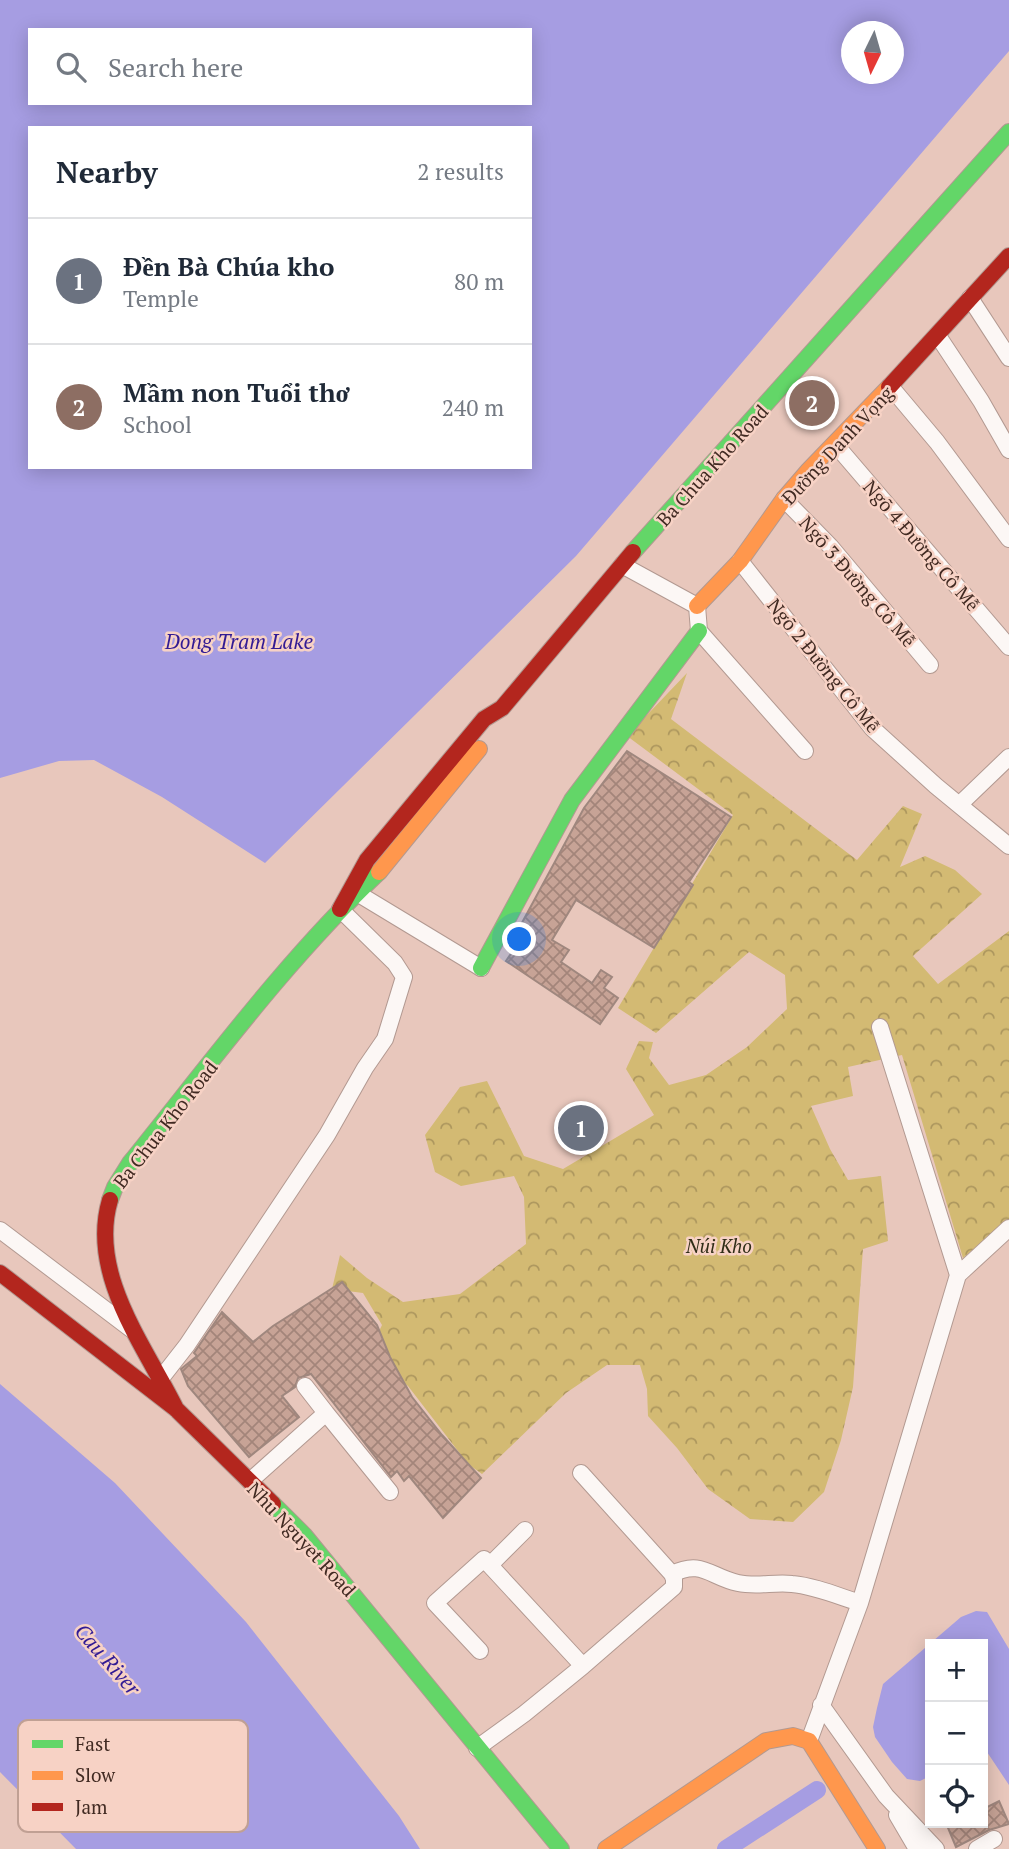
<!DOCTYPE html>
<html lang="en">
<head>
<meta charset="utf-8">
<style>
	:root { --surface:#fff; --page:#f6f6f7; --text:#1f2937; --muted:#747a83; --line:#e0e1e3; --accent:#0f766e }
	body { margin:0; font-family:"PT Serif",serif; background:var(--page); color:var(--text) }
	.controls { position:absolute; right:21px; bottom:21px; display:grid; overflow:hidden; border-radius:0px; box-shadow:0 4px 18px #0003 }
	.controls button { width:63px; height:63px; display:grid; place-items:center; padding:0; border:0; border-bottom:2px solid var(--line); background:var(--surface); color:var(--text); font:35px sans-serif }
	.compass { position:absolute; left:841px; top:21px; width:63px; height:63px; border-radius:50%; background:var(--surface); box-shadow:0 4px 18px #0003; rotate:185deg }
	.you { position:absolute; left:520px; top:940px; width:24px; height:24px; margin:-18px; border:5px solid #fff; border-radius:50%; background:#1a73e8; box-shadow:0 0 0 10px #1a73e833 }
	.badge { display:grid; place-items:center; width:46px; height:46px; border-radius:50%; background:var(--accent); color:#fff; font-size:23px; font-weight:700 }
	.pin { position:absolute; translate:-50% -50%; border:4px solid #fff; box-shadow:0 2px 7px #0006 }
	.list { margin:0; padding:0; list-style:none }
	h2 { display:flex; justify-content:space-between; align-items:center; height:91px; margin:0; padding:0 28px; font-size:30px }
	h2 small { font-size:23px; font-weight:400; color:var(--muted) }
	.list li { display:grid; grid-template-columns:46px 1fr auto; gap:21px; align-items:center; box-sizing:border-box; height:126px; padding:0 28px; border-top:2px solid var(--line) }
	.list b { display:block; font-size:26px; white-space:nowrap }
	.list p { margin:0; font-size:23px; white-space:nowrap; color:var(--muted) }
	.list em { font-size:23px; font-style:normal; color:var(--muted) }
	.icon { flex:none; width:38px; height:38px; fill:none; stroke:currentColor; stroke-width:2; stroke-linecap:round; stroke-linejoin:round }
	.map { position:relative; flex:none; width:1009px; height:1849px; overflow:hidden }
	.search { position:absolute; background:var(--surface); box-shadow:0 4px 18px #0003; left:28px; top:28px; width:504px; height:77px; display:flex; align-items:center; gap:18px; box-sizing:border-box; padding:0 24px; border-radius:0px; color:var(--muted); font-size:26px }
	.panel { position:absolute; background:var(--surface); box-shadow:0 4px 18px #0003; left:28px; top:126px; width:504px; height:343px; border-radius:0px }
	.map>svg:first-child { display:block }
</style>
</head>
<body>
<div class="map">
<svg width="1009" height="1849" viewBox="0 0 1009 1849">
	<defs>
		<pattern id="forest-crowns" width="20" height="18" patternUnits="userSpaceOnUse" patternTransform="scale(1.75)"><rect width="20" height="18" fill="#d3ba73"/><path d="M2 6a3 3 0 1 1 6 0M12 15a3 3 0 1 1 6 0" fill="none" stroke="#ad975e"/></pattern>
		<pattern id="building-cross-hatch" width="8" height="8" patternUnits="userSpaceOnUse" patternTransform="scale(1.75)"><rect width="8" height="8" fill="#c7a396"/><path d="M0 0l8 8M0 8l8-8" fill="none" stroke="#a3857a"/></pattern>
	</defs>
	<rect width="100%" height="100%" fill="#e8c7bc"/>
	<path fill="url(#forest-crowns)" d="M687,673L671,719L857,860L903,806L922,814L900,867L925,856L955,870L982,894L913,956L938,984L1009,931V1219L963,1258L902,1055L848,1067L853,1096L811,1106L830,1149L848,1180L881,1176L888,1241L863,1249L853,1387L841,1440L824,1492L793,1522L750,1519L708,1489L677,1448L648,1416L647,1389L640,1365H607L566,1393L482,1474L468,1464L408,1386L384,1368L372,1346L382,1325L363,1293L332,1289L340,1255L367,1278L403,1302L460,1294L526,1244L524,1197L514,1176L461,1186L435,1172L425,1135L460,1087L487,1081L524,1156L563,1169L654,1115L626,1069L639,1041L653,1042L649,1058L669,1085L706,1075L747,1047L787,1009L785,975L749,952L656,1033L618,1008L733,815L627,736Z"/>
	<path fill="#a69de2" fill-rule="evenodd" d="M0,0H1009V51L576,556L265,863L162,797L94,760L59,761L0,778ZM30,30H530V103H30ZM852,32H894V74H852ZM30,128H530V467H30Z
		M0,1384L115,1483L246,1622L399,1816L420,1849H76L0,1772Z
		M976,1611L987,1612L1009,1649V1785L983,1746V1644H930V1776L920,1781L907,1779L892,1762L875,1737L873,1727L877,1708L883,1684L961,1617Z"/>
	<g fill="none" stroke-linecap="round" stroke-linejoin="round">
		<path stroke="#a69de2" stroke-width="18" d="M726,1849L817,1790"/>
	</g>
	<path fill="url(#building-cross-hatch)" stroke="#9f877e" stroke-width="2" d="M627,751L731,817L689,882L693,885L654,948L576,900L552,940L569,950L561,962L592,983L601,970L612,977L604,988L618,998L600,1024L506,961L523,936L517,932L584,808Z
		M342,1282L377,1325L390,1357L412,1397L442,1435L481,1478L443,1518L409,1476L404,1481L397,1471L391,1477L311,1374L298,1378L295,1387L282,1396L299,1417L249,1457L188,1386L181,1369L197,1356L194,1353L222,1312L253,1342L273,1326Z
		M999,1801L1009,1824L989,1830L956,1847L946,1823H983V1809Z"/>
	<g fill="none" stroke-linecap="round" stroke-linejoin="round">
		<g stroke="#b29991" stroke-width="18">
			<path id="street" d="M970,298L1009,358
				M938,336L981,401L1009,450
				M890,386L937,442L1009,539
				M835,444L1009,647
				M784,499L830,546L930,665
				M740,561L872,728L936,786L1009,846
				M622,565L697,606L699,631L805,751
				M959,805L1009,757
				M357,893L481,968
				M880,1027L958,1275
				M0,1230L131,1329
				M162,1377L187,1345L327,1135L365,1068L385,1039L404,977L395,963L340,909
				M305,1386L326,1413
				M250,1481L326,1413L390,1492
				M490,1565L525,1530
				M672,1574C702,1559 710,1577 738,1583C757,1587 774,1582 792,1584C815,1586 838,1596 860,1603
				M480,1651L435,1603L484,1559L583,1666
				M821,1705L886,1796L936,1849
				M809,1741L860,1603L958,1275L1009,1228
				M477,1748L524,1714L583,1666L674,1587V1579L672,1574L581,1473
				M897,1815L917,1849
				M977,1849L994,1839"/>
		</g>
		<g stroke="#b29991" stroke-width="18">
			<path id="fast" d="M633,552L1009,132
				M481,968L572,800L699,631
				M110,1200L115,1187L130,1163C210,1064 286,960 379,872
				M273,1504L304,1535L561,1849"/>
		</g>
		<g stroke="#b29991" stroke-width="18">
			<path id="slow" d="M697,606L740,561L784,499L809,470L889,387
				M379,872L479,749
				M606,1849L766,1741L793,1736L809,1741L877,1849"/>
		</g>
		<g stroke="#b29991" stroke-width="18">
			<path id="jam" d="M889,387L1009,256
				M340,909L367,860L484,719L502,708L633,552
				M110,1200C88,1274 145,1346 176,1409
				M0,1273L176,1409L273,1504"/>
		</g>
		<use href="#street" stroke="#fcf7f5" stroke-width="16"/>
		<use href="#fast" stroke="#63d668" stroke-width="16"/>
		<use href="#slow" stroke="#ff974d" stroke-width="16"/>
		<use href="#jam" stroke="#b3261e" stroke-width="16"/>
	</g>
	<g text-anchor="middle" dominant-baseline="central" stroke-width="5" stroke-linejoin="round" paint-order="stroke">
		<g font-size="19" fill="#412a22" stroke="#f7d2c5">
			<text transform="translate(837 445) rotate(-47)">Đường Danh Vọng</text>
			<text transform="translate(712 465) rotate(-48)">Ba Chua Kho Road</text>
			<text transform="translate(922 545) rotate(49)">Ngõ 4 Đường Cô Mễ</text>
			<text transform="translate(858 581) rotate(49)">Ngõ 3 Đường Cô Mễ</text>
			<text transform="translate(824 665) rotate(51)">Ngõ 2 Đường Cô Mễ</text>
			<text transform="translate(165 1124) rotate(-52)">Ba Chua Kho Road</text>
			<text transform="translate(302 1539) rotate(47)">Nhu Nguyet Road</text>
		</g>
		<g font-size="19" font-style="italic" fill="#302d17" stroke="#f7d2c5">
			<text x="719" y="1245">Núi Kho</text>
		</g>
		<g font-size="21" font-style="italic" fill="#321b94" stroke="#f7d2c5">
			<text x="239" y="641">Dong Tram Lake</text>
			<text transform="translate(108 1659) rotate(49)">Cau River</text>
		</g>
	</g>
	<rect x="18" y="1720" width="230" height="112" rx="10" fill="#f7d2c5" stroke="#c0a094" stroke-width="2"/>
	<rect x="32" y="1740" width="31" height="8" fill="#63d668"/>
	<rect x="32" y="1771" width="31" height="9" fill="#ff974d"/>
	<rect x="32" y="1803" width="31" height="8" fill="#b3261e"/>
	<g font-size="19" fill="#412a22">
		<text x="75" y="1751">Fast</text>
		<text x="75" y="1782">Slow</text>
		<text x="75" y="1814">Jam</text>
	</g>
</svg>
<div class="controls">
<button>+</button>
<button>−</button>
<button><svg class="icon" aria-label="locate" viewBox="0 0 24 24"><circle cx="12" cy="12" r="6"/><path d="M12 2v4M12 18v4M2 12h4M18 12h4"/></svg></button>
</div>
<svg class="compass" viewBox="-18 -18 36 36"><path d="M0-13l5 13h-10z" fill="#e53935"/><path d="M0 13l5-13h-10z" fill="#747a83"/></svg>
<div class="you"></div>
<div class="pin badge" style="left:581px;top:1128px;background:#6b7280">1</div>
<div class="pin badge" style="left:812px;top:403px;background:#8d6e63">2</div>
<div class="search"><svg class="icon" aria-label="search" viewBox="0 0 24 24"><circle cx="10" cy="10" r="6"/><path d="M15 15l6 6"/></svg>Search here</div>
<section class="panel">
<h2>Nearby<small>2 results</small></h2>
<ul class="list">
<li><span class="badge" style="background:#6b7280">1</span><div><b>Đền Bà Chúa kho</b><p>Temple</p></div><em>80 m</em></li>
<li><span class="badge" style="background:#8d6e63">2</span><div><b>Mầm non Tuổi thơ</b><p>School</p></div><em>240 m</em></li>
</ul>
</section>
</div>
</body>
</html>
